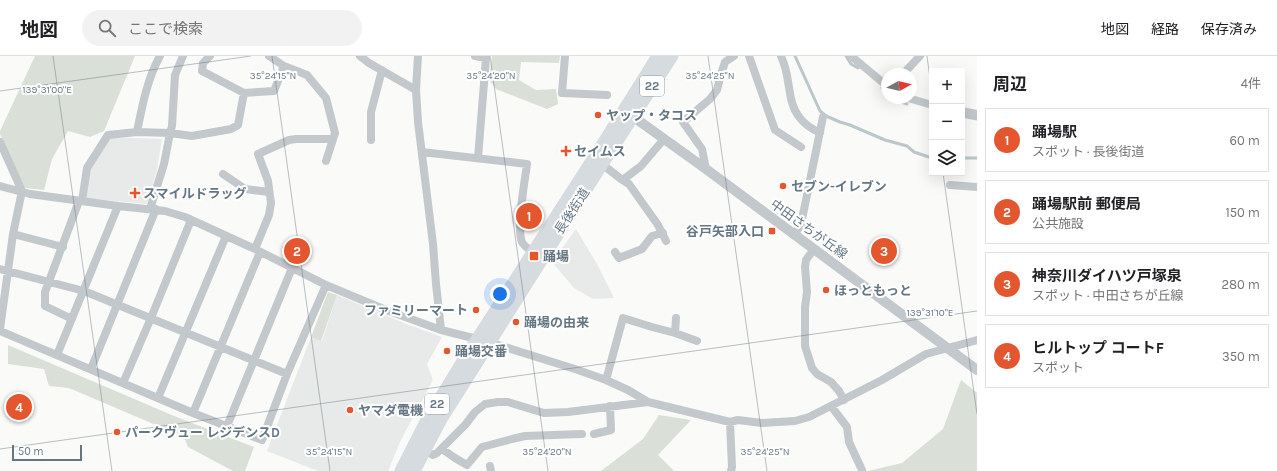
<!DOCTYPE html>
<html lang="ja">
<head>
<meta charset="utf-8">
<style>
	:root { --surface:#fff; --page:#f2f2f2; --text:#202124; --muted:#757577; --line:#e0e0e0; --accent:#e4572e }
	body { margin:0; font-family:Karla,"Noto Sans JP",sans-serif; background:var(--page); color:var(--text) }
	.controls { position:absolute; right:12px; top:12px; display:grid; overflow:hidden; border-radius:0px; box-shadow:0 4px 16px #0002 }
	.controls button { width:36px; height:36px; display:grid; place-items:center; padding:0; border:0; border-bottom:1px solid var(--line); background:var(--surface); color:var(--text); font:20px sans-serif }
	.compass { position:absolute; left:881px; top:12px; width:36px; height:36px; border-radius:50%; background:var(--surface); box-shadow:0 4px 16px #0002; rotate:82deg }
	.scale { position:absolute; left:12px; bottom:10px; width:70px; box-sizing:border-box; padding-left:4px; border:2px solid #657683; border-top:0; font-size:11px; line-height:14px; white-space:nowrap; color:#657683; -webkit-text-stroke:3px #fff; paint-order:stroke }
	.you { position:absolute; left:500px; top:238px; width:14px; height:14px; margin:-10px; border:3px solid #fff; border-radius:50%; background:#1a73e8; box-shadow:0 0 0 6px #1a73e833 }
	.badge { display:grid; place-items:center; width:26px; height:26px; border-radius:50%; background:var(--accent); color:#fff; font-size:13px; font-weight:700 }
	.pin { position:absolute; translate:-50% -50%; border:2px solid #fff; box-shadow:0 1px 4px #0006 }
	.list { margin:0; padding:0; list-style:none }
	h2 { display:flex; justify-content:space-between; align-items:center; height:52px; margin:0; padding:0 16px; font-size:17px }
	h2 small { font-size:13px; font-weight:400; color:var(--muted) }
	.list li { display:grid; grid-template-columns:26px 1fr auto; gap:12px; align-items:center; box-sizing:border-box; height:64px; margin:0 8px 8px; padding:0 8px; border:1px solid var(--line); border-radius:0px }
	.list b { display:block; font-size:15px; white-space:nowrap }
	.list p { margin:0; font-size:13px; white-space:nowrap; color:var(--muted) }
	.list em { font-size:13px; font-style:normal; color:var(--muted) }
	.icon { flex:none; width:22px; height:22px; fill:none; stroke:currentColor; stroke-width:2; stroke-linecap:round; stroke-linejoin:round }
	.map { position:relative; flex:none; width:977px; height:415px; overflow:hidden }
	header { display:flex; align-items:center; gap:24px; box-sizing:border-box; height:56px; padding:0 20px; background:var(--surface); border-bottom:1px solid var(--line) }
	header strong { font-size:19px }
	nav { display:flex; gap:22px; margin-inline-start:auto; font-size:14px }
	.search { width:280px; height:36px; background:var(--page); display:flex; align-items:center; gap:10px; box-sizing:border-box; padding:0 14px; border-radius:22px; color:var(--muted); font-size:15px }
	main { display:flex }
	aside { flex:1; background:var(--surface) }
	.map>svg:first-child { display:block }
</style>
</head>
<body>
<header>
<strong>地図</strong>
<div class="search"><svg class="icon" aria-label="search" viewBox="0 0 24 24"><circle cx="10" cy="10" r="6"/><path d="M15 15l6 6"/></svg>ここで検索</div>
<nav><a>地図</a><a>経路</a><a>保存済み</a></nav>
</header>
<main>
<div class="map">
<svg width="977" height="415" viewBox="0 0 977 415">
	<rect width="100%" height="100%" fill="#fafaf8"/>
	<path fill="#e8e9e9" d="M111,81L162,83L157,114L147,148L85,142L90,114Z
		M576,173L597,208L614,242L593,243L574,232L552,206Z
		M337,239L404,267L442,281L427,308L433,324L401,384L388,415H318L267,395L311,281L322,285Z"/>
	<path fill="#dadfd7" d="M35,0H135L104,75L90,81L68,75L52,103L44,134L25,132L0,78V75Z
		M492,0H560L559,7L521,6L519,24L536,34L556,33L558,48L547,53L496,33L489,24Z
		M328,236L337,239L321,285L311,281Z
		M8,289L174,360L254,391L245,415H233L188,391L184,381L69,332L49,330L44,313L8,308Z
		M961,324L977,337V415H868L902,407L943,373Z
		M659,359L691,364L658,399L674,415H601L643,383Z"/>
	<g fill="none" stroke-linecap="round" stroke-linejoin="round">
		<path stroke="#bbc7cb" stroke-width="3" d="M795,0L820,55L826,60L840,66L850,69L885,84L907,90L914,96L932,102
			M846,0L851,8L858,12
			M882,32L887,36
			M894,42L897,44L907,48
			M962,60L977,63
			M962,102H977"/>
		<path stroke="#c3c8cc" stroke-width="8" d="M183,0L175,19L172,70L170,77L192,80L231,73L238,69L244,37L202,15L203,7L210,0
			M360,0L369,7L416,34
			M418,0L416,34L418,66L433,188L436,228L441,274
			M475,0L486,2L478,102
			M565,0L562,37L607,39
			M749,0L775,74L801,91
			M781,0C783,5 785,10 786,15C790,31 789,49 800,62C805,69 812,73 820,77
			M851,0L887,30
			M284,10L307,19L326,42L335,77L326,105
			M903,18L920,0
			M244,37L274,35L284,10L269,0
			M908,42L932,49
			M962,55L977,58
			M371,84V56L382,14
			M0,86L22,135L13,178L0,273
			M422,96L527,108C525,124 516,172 522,186C524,190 530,194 533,197
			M602,108L621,123L629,128L658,169L666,185
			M706,113L702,93L683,66L710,43L717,34L721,18L725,6L734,0
			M223,118L245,133L269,136
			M621,123H624L641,110L664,83
			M950,129L977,131
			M0,130L30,138L118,150L165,155L185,161L255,193L326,229L386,254L441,274L489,286L578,314L606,324L628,334L648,346L730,366L738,364L762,367L795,365L809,361L882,324L926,298L977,284
			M82,145L87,112L108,79L137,76
			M150,153L164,108L170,77L137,76C142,51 147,23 160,0
			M13,178L63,191
			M794,179L801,168L823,61
			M255,193L269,159L271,147L268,125L258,98L289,84L296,83H332
			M814,193L806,204L805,211L807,236L805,251V290L812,312L817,318L831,326L839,335L844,344
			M615,196L619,202L642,193L652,180L663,177
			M0,213L84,235L287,318
			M72,263L45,250V236L79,145
			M0,275L193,357L262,384L287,318L326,229
			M675,277L697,285
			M57,299L118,150
			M91,313L156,153
			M606,324L623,262L652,271L675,277L676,262
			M123,327L151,262L191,164
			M158,342L226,180
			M831,350L847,371L849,386L862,414
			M193,357L260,196
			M730,366L732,411L731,415
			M227,370L292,212
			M594,378L611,374L610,350
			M442,393L455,402L467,409L482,391L512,383L525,380L582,378
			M424,394L433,399L437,397L465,369L475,356L485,348L498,346H508L544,357L568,356L648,346
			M490,410L491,415"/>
		<path stroke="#c3c8cc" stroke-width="10" d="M628,57L706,113L977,314"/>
		<path stroke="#d6dbdf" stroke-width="13" d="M401,415L426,366L462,307L608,80L658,0
			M414,415L441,363L602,108L672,0"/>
	</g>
	<path fill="none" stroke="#657683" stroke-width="1" stroke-opacity="0.45" d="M53,0L112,415M272,0L330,415M490,0L548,415M708,0L767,415M927,0L932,38M0,35L251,0M943,117L977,358M0,393L977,255"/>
	<g fill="#e4572e" stroke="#fff" stroke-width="1.5">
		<circle cx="598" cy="59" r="4"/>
		<path d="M564 89h4v4h4v4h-4v4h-4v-4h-4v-4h4z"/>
		<circle cx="783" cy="130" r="4"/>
		<path d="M133 131h4v4h4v4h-4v4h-4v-4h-4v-4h4z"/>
		<rect x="768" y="171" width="8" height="8" rx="2"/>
		<rect x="529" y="195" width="10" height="10" rx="2"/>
		<circle cx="826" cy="234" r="4"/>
		<circle cx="476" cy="254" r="4"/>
		<circle cx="516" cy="266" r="4"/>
		<circle cx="447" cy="295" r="4"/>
		<circle cx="350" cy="354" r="4"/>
		<circle cx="117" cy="376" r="4"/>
	</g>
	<g text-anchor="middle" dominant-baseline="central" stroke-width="4" stroke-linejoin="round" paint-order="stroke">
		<g fill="#fff" stroke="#939fa8" stroke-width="1">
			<rect x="640" y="20" width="24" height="20" rx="3"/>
			<rect x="425" y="338" width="24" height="20" rx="3"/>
		</g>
		<g font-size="12" font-weight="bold" fill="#657683">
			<text x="652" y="30">22</text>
			<text x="437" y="348">22</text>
		</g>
		<g font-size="13" font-weight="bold" fill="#657683" stroke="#fff" text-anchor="start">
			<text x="606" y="59">ヤップ・タコス</text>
			<text x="574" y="95">セイムス</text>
			<text x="791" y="130">セブン-イレブン</text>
			<text x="143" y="137">スマイルドラッグ</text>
			<text x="764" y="175" text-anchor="end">谷戸矢部入口</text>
			<text x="543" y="200">踊場</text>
			<text x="834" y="234">ほっともっと</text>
			<text x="468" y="254" text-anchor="end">ファミリーマート</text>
			<text x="524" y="266">踊場の由来</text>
			<text x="455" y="295">踊場交番</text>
			<text x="358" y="354">ヤマダ電機</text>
			<text x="125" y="376">パークヴュー レジデンスD</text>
		</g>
		<g font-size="13" fill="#657683" stroke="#fff">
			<text transform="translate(572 155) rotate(-57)">長後街道</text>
			<text transform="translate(809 173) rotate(36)">中田さちが丘線</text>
		</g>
	</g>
	<g font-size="10" text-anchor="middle" fill="#657683" stroke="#fff" stroke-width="4" stroke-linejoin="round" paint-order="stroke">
		<text x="273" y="23">35°24'15"N</text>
		<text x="491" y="23">35°24'20"N</text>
		<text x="710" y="23">35°24'25"N</text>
		<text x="47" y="37">139°31'00"E</text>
		<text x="930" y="260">139°31'10"E</text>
		<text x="329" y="399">35°24'15"N</text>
		<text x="547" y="399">35°24'20"N</text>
		<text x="765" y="399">35°24'25"N</text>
	</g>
</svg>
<div class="controls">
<button>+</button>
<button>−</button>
<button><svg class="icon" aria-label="layers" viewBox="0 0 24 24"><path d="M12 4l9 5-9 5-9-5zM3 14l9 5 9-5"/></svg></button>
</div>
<svg class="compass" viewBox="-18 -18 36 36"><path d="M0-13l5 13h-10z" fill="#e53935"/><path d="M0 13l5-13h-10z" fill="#757577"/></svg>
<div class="scale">50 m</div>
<div class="you"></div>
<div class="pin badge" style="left:529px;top:160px">1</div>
<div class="pin badge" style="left:297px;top:195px">2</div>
<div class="pin badge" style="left:884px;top:195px">3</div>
<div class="pin badge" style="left:19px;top:351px">4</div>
</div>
<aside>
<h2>周辺<small>4件</small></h2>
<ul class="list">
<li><span class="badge">1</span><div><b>踊場駅</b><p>スポット · 長後街道</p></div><em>60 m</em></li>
<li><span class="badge">2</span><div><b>踊場駅前 郵便局</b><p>公共施設</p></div><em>150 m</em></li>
<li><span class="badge">3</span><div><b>神奈川ダイハツ戸塚泉</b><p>スポット · 中田さちが丘線</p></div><em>280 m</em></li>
<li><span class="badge">4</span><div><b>ヒルトップ コートF</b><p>スポット</p></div><em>350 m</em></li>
</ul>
</aside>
</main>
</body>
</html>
